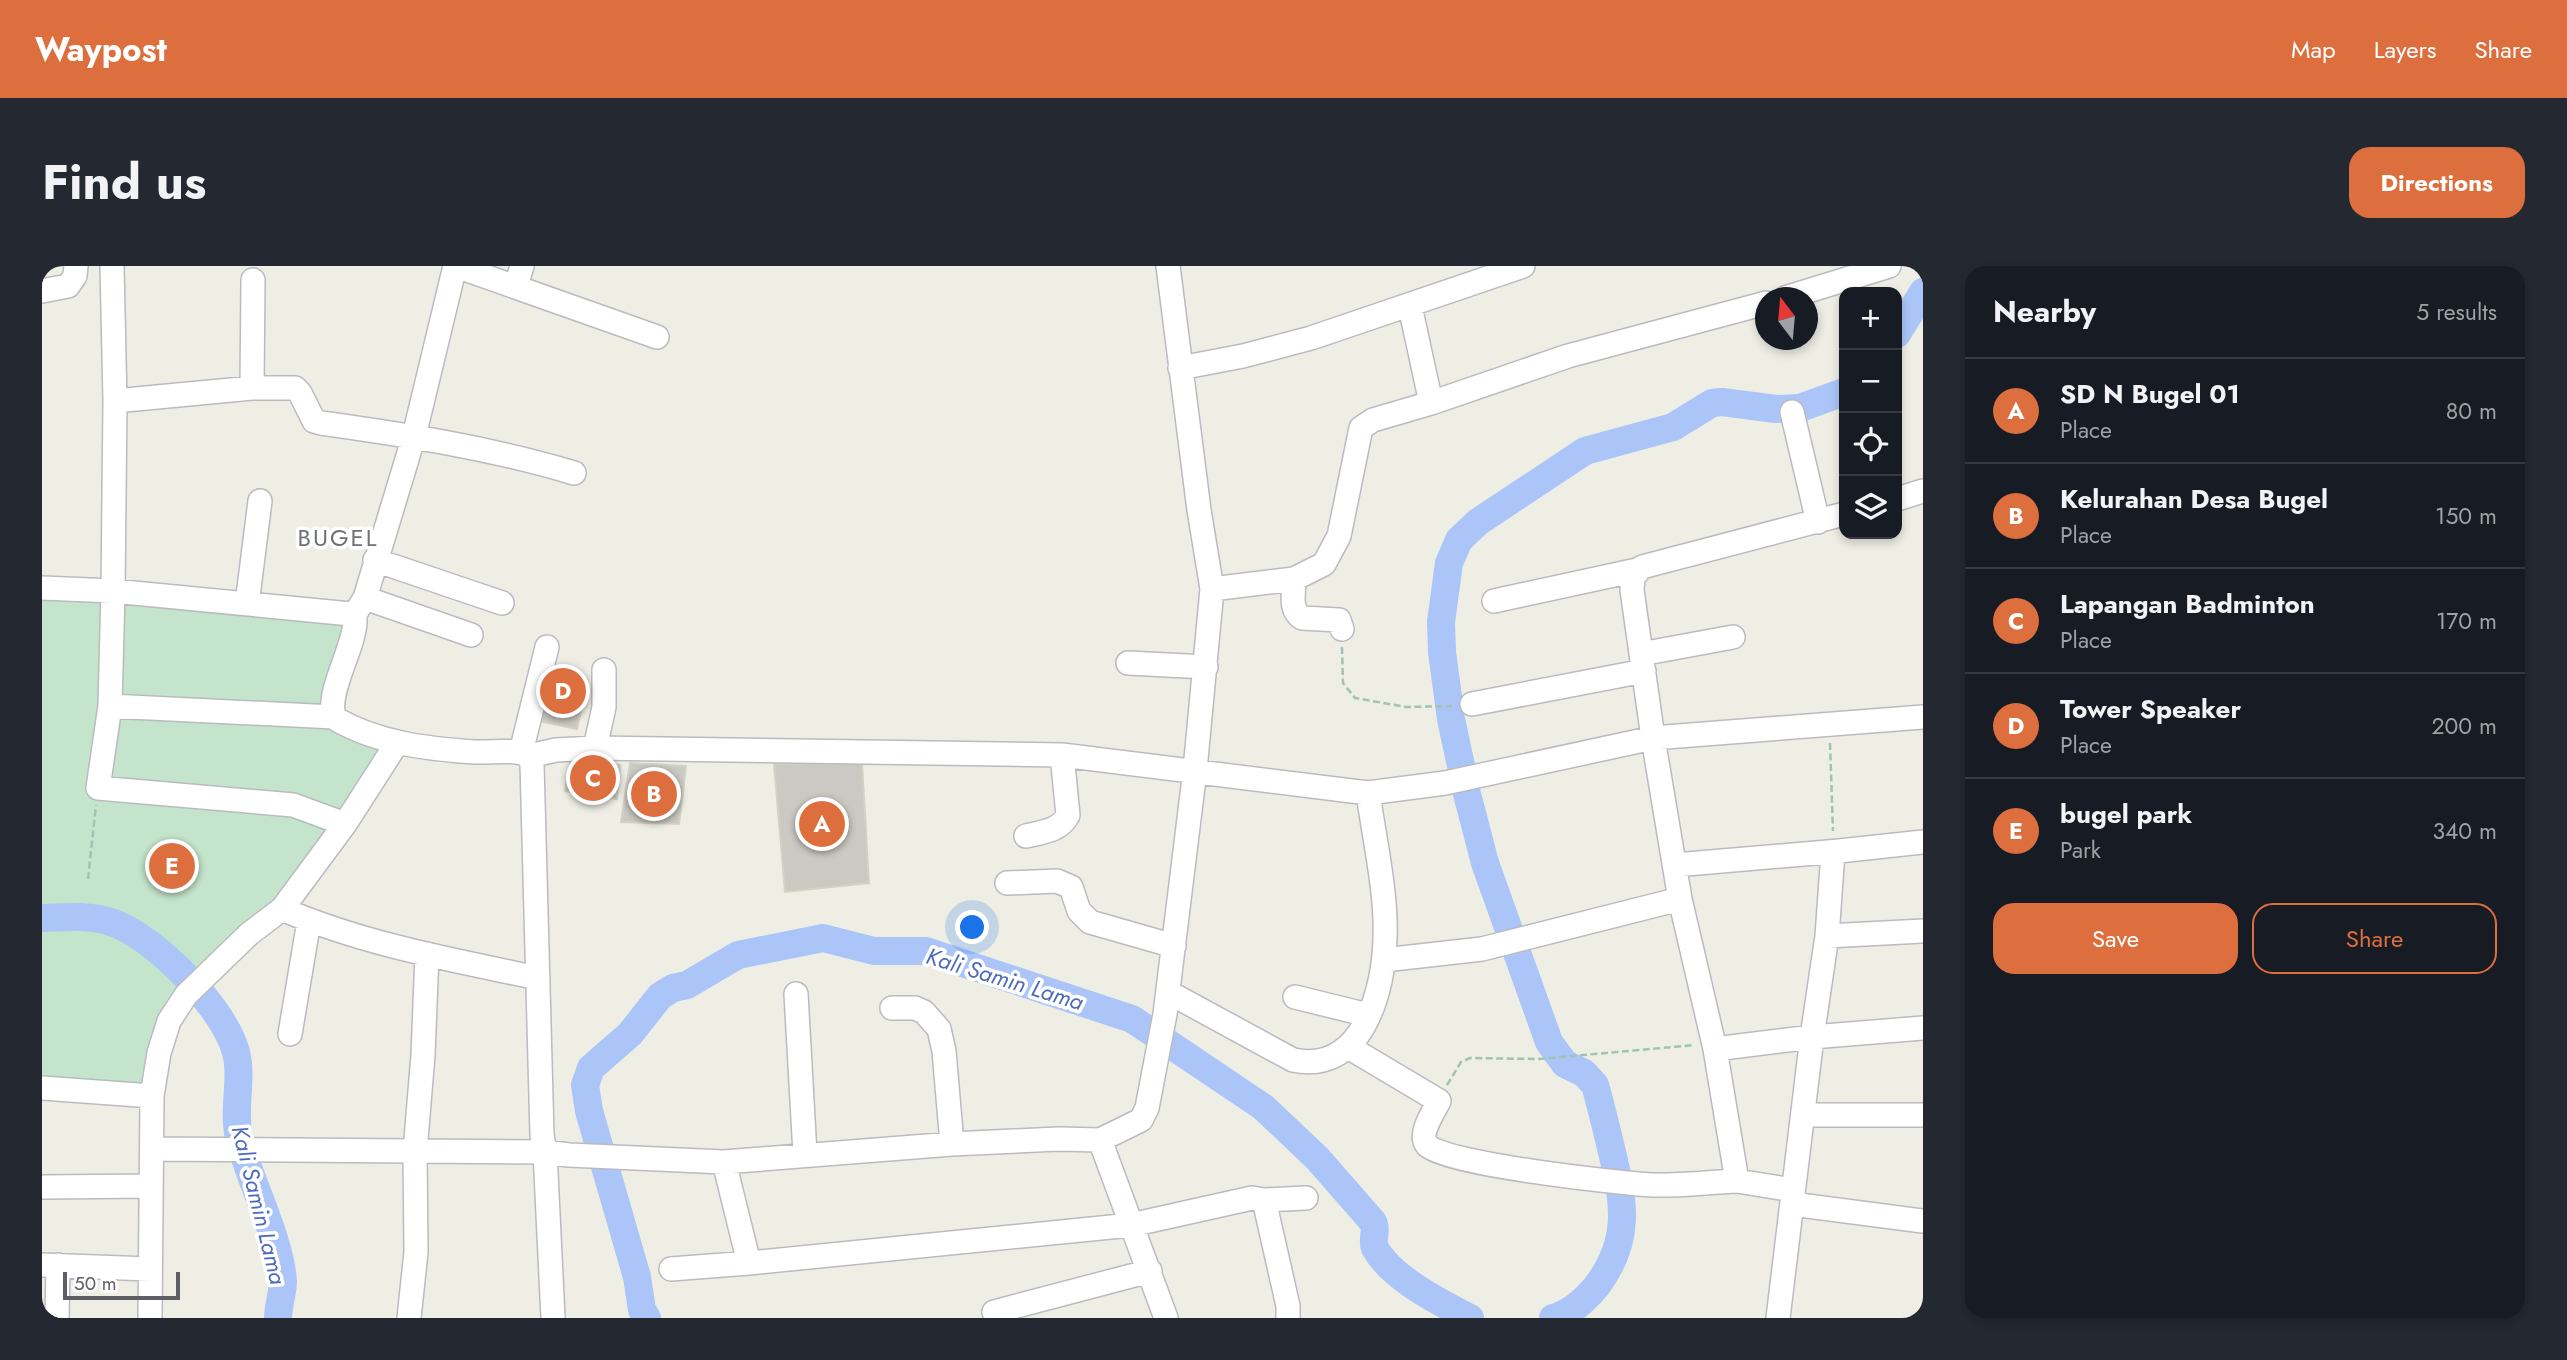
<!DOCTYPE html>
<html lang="en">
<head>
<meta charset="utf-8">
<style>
	:root { --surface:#171b24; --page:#242831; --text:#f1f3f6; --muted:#9ea1a6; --line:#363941; --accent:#dd6e3d }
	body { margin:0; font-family:Jost,sans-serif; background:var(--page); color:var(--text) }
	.controls { position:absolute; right:21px; top:21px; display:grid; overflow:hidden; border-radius:14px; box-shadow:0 4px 10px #0003 }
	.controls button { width:63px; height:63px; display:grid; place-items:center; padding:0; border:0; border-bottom:2px solid var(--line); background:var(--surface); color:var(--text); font:35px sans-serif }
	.compass { position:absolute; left:1713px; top:21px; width:63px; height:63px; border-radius:50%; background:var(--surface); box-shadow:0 4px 10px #0003; rotate:344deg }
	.scale { position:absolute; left:21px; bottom:18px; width:117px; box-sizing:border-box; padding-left:7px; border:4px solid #5d5f65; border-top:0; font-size:19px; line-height:24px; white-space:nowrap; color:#5d5f65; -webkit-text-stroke:5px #fff; paint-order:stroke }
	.you { position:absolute; left:931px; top:662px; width:24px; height:24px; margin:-18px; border:5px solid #fff; border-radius:50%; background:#1a73e8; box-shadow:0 0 0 10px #1a73e833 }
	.badge { display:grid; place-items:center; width:46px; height:46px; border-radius:50%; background:var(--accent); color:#fff; font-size:23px; font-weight:700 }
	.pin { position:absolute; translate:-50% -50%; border:4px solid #fff; box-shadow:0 2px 7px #0006 }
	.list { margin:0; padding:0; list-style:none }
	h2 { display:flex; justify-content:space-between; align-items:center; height:91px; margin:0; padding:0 28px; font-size:30px }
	h2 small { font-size:23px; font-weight:400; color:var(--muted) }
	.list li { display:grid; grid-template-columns:46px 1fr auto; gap:21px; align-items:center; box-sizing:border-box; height:105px; padding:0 28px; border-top:2px solid var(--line) }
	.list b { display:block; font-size:26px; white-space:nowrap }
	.list p { margin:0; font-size:23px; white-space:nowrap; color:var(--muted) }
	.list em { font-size:23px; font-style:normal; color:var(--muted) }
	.actions { display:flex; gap:14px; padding:21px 28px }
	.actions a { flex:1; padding:16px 0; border:2px solid var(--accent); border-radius:21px; text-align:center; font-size:24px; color:var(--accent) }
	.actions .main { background:var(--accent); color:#fff }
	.icon { flex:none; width:38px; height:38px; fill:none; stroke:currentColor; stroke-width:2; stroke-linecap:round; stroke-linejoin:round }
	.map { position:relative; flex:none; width:1881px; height:1052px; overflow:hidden; border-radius:21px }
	header { display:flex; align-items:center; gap:42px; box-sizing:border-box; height:98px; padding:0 35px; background:var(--accent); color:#fff }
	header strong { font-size:33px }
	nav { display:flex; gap:38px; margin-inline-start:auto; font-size:24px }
	.intro { display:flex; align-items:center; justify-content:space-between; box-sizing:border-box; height:168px; padding:0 42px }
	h1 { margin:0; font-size:49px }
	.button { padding:18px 32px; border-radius:21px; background:var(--accent); color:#fff; font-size:24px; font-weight:700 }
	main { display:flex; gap:42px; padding:0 42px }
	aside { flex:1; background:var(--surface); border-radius:21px; box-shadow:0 4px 10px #0003 }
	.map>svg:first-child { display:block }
</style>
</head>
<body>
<header>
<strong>Waypost</strong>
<nav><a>Map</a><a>Layers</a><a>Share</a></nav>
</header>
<div class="intro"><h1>Find us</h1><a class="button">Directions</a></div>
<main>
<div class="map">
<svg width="1881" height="1052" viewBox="0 0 1881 1052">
	<rect width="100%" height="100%" fill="#eeeee5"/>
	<path fill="#c4e4cb" d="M0,329L305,357L282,416L286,461L343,485L231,637L154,703L118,750L103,822L0,812Z"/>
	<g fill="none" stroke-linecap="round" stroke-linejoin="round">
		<path stroke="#abc5f9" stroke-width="28" d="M1855,68L1881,26
			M0,652C22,651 47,649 69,656C112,670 180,740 193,783C202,810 190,842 197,872C208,916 238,972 241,1015C241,1027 236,1040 236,1052
			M605,1052L600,1044L595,1011L547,845L543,819L549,802L588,768L618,730L631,722L645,719L696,689L781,672L832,685H884L1090,753L1221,841L1275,892L1331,956C1336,965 1329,973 1333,982C1349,1012 1399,1037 1428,1052
			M1511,1052C1529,1047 1542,1035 1554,1021C1590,974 1582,936 1569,882C1564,861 1559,840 1553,819L1542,807L1523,798L1507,776L1443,597L1425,528L1409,453L1400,386L1399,356L1407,297L1417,274L1436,256L1543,185L1631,161L1670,137L1680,136L1734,143L1758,142L1802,126"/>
	</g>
	<path fill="#cac9c2" stroke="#d3d2c4" stroke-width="2" d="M503,405L546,414L535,463L492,454Z
		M529,491L578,499L575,533L523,525Z
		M588,497L644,500L637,558L579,556Z
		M820,497L827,617L743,626L732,498Z"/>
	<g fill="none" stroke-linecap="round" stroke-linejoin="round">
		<g stroke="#babbc0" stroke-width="26">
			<path id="minor" d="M70,0L73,135L71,325L68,440L56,522L251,539L303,558
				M414,0L615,71
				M474,20L480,0
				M0,25L26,20L33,10L34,0
				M1743,32L1847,0
				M1138,102L1201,90L1269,72L1481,0
				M210,122L211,14
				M73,135L210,122H253L258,127L272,155L279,157C365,169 449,182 532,207
				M1389,137L1526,90L1724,37
				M1750,146L1776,256
				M1855,233L1881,225
				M333,294L460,337
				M1252,313C1252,327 1247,344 1260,352L1297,354L1300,363
				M0,322L71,325L309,348L313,354C314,380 280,433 294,453C335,477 386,483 433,486C450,487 472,482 487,490L490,498L500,869L503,886L527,889L682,896L910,878L1016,873L1058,874L1124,1052
				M1170,323L1252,313L1282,298L1297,270L1319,162L1331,154L1389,137L1368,40
				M323,332L429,369
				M1452,335L1595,304
				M205,338L218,235
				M311,351L323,332L372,170L413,0
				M1599,388L1691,371
				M1086,397L1164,401
				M1430,438L1602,405
				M68,440L292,451
				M553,482L562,441V404
				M479,486L505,381
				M487,490L514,484L553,482L1020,489L1326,527L1403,517L1611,472L1881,451
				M984,570C1000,566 1018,565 1026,549L1020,489
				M1633,599L1797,585L1881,576
				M965,617L1015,615L1029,621L1037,645L1048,656L1132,680
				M240,643C321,678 410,694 496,712
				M1785,670L1881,665
				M385,688L381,789L373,885L503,886L511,1052
				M1342,694L1440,683L1638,633
				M1126,726L1251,794C1320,809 1342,725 1343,672C1345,628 1332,571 1326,527
				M754,728L763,888
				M1253,731L1326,749
				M850,742H873L882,746L897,763L902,785L910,878
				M248,768L267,655
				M1308,782L1397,835C1392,845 1376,868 1385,879C1401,898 1577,917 1610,919C1638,920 1667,916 1695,915
				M1673,783L1770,771L1881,762
				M0,822L110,830
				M1761,849H1881
				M1058,874L1099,854L1105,842L1123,748L1153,504L1170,323L1157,244L1126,0
				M111,883L373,885L374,986L367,1052
				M682,896L707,997L1089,959L1210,932L1222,934L1264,932
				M0,921L109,920
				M1751,924L1695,915L1673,783L1638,633L1611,472L1590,324L1591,311L1600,301L1802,248
				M1222,934L1246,1040V1052
				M1750,938L1881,955
				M0,999L108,1003
				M629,1003L707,997
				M952,1046L1108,1005
				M15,1052L16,999
				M108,1052L110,830L117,787L127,755L144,729L207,668L240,643L303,558L355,477
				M1736,1052L1770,771L1785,670L1791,586"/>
		</g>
		<path stroke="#9ec4b2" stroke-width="2.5" stroke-dasharray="7 3.5" stroke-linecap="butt" d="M1300,381L1301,417L1313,432L1364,441L1410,440
			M1788,477L1791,565
			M46,613L54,539
			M1405,819L1419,796L1428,792L1497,793L1653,779"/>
		<use href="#minor" stroke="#fff" stroke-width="23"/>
	</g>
	<g text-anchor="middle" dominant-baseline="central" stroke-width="7" stroke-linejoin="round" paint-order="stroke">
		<g font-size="23" font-style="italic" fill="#4e6abb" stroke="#fff">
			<text transform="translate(963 713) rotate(17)">Kali Samin Lama</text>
			<text transform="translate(217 939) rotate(76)">Kali Samin Lama</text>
		</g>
		<g font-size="24" letter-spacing="2" fill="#6e7077" stroke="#fff">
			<text x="296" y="271">BUGEL</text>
		</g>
	</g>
</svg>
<div class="controls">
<button>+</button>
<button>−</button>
<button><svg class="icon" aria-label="locate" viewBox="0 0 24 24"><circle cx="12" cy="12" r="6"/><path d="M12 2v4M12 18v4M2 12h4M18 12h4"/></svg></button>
<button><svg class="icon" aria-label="layers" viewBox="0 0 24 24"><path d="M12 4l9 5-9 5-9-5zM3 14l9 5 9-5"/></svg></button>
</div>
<svg class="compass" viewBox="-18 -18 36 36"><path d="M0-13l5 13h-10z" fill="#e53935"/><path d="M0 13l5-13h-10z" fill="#9ea1a6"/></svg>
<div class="scale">50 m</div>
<div class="you"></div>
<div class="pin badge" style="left:780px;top:558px">A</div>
<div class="pin badge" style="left:612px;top:528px">B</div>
<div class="pin badge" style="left:551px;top:512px">C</div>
<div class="pin badge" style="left:521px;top:425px">D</div>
<div class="pin badge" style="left:130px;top:600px">E</div>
</div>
<aside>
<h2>Nearby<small>5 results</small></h2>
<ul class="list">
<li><span class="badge">A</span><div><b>SD N Bugel 01</b><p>Place</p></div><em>80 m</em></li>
<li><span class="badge">B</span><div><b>Kelurahan Desa Bugel</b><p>Place</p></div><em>150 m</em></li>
<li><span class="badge">C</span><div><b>Lapangan Badminton</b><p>Place</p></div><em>170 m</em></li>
<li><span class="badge">D</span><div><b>Tower Speaker</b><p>Place</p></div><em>200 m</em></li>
<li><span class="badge">E</span><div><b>bugel park</b><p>Park</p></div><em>340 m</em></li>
</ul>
<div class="actions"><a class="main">Save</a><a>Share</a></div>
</aside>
</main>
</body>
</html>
